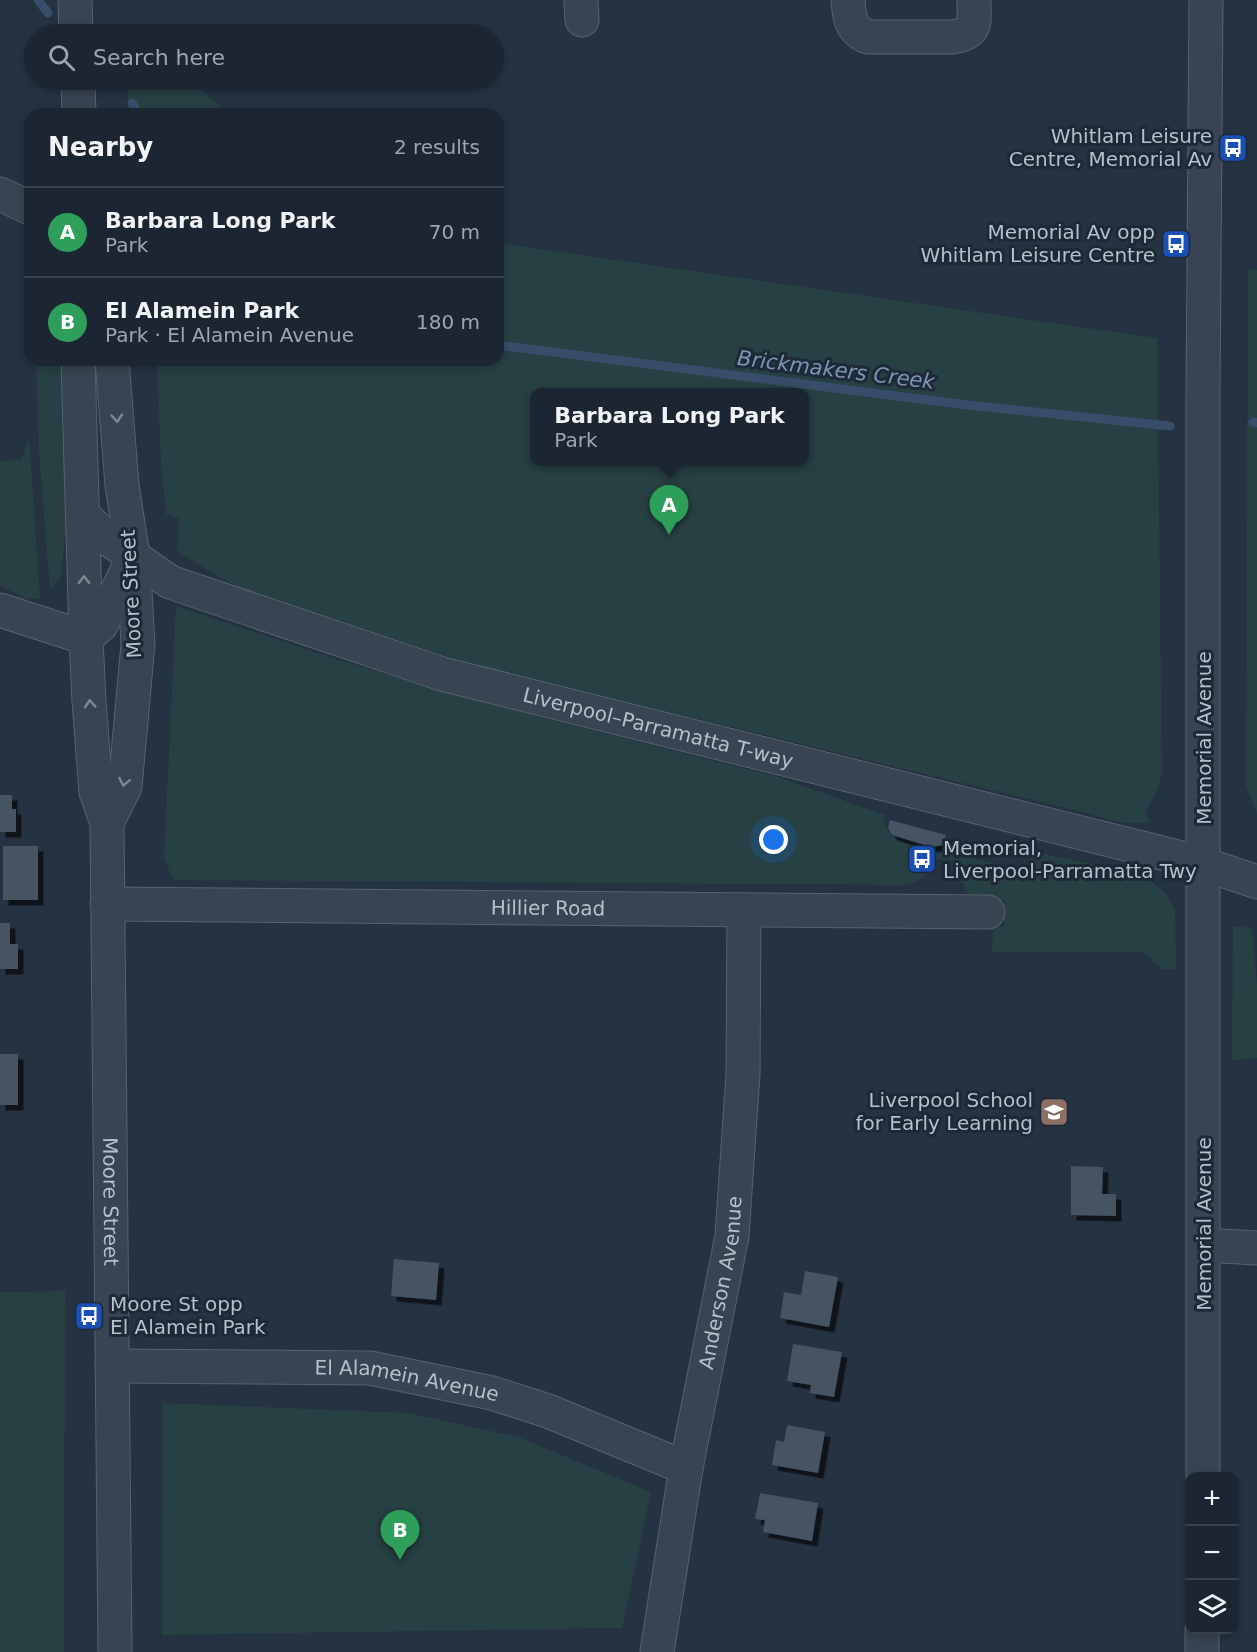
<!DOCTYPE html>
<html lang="en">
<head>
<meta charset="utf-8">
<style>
	:root { --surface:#1c2632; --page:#29323e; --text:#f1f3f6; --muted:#a0a5ac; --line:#3a434d; --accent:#8bb7fc }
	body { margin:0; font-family:"DejaVu Sans",sans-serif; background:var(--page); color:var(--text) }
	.controls { position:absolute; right:18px; bottom:18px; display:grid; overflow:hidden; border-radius:12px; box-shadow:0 3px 9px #0003 }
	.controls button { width:54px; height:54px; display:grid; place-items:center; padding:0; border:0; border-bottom:2px solid var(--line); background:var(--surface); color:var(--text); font:30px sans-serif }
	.you { position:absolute; left:774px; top:840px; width:21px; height:21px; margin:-15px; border:4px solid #fff; border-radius:50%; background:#1a73e8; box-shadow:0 0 0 9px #1a73e833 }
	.badge { display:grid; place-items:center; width:39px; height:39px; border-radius:50%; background:var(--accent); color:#fff; font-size:20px; font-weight:700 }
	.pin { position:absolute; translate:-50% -50px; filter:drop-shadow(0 2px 3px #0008) }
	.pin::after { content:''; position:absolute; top:32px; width:21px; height:18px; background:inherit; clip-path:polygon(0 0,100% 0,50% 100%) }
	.popup { position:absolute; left:530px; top:388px; width:279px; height:78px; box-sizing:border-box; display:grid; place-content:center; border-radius:12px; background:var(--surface); filter:drop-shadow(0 2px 4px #0005); font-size:20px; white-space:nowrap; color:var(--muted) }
	.popup b { font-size:22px; color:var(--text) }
	.popup::after { content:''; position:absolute; left:50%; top:100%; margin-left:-12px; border:12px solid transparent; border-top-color:var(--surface) }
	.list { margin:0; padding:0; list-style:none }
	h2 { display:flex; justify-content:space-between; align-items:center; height:78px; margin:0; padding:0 24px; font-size:26px }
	h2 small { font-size:20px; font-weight:400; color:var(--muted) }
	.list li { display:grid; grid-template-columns:39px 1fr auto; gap:18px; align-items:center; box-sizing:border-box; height:90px; padding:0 24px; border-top:2px solid var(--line) }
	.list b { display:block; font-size:22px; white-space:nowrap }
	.list p { margin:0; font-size:20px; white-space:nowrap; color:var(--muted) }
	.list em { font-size:20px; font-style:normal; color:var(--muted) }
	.icon { flex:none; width:33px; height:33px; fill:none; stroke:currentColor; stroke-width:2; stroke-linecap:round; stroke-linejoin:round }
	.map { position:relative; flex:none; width:1257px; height:1652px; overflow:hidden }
	.search { position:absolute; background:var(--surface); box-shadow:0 3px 9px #0003; left:24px; top:24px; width:480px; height:66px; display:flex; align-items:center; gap:15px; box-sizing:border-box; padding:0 21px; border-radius:33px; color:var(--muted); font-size:22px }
	.panel { position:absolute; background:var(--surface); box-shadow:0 3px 9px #0003; left:24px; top:108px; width:480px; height:258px; border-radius:18px }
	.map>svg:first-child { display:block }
</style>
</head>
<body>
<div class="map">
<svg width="1257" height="1652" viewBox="0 0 1257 1652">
	<defs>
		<filter id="shadow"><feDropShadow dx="5.5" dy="5.5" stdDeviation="0" flood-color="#0009"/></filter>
	</defs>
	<rect width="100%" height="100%" fill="#253242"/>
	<path fill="#274043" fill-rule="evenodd" d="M128,80H190L229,114H128Z
		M498,243L1157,338L1162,775L1154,797L1145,813L1151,822C1128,826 1112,821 1090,814L438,656L267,601L217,576L177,551L179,519L166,514L161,463L157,360H498ZM534,392H804V462H534Z
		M1248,269L1257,270V814L1246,786Z
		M65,365L70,483L61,577L50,591L39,450L36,366Z
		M29,438L40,598L26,599L0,585V461L21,460Z
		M176,606L348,663L471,699L778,777L885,815L884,824L891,836L907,844L1028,871L1031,851L1124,871L1149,879L1166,894L1175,909L1176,969H1162L1143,952H992L993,927H1004V901C970,899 962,897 958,861L935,859C929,874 922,880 908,885L173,880L164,858Z
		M1233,926L1252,928L1257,984V1058L1232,1060Z
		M65,1291L64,1652H0V1292Z
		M163,1403L408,1413L518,1437L651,1492L622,1628L162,1635Z"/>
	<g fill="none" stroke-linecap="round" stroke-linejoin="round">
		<path stroke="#384d6a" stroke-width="9" d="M38,0L48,13
			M132,103L139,114
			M498,345L967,405L1170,426
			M1253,422L1257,423"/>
	</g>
	<path fill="#445264" filter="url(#shadow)" d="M0,795H12V809H16V832H0Z
		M890,820L946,835L944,845L931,847L892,835L888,828Z
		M3,846H38V900H3Z
		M0,923H10V944H18V969H0Z
		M0,1054H18V1105H0Z
		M1071,1166L1103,1167L1102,1194H1116V1216L1071,1215Z
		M394,1259L439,1263L436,1300L391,1296Z
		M805,1271L838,1277L829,1327L780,1318L784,1292L801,1295Z
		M793,1344L842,1352L834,1397L810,1393L811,1385L787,1381Z
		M787,1425L825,1432L818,1473L772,1465L776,1440L784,1442Z
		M760,1493L818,1503L812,1541L763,1532L765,1520L755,1519Z"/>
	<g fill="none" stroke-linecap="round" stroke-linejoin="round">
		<g stroke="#57626f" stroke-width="35">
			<g id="minor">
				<path d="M75,0L76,34"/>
				<path d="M581,0L582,20"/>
				<path d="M848,0C849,17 851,31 868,37H952C978,33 974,23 974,0"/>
				<path d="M78,80L79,114"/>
				<path d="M0,194L30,208"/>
				<path id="s1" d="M78,360L86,638L89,701L96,792L107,823L115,1652"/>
				<path id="s2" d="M83,515L108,539L170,582L442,674L1158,852L1204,864L1257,882"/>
				<path d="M0,610L86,638"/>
				<path d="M86,638L101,625L130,564"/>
				<path d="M107,823L125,787L138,644L133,556L122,485L112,360"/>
				<path id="s3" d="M107,904L988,912"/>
				<path d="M1204,1245L1257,1248"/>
				<path id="s4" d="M112,1366L370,1368L492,1393L548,1411L686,1468"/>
				<path d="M1203,1476V394L1206,0"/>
				<path id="s5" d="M657,1652L686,1468L732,1236L743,1074L744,910"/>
				<path d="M1202,1652V1630"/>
			</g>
		</g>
		<use href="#minor" stroke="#394452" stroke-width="33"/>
	</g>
	<defs><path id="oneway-chevron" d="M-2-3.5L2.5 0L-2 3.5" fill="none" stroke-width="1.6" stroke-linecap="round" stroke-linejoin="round" transform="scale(1.5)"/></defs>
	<g stroke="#7e8895">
		<use href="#oneway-chevron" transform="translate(117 418) rotate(85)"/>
		<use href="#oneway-chevron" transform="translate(84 580) rotate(-91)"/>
		<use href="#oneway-chevron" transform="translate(90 704) rotate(-94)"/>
		<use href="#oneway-chevron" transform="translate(124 782) rotate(101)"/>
	</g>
	<defs>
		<g id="bus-square" transform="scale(1.5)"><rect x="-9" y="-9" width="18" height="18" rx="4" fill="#1a4fb4" stroke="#1e2937"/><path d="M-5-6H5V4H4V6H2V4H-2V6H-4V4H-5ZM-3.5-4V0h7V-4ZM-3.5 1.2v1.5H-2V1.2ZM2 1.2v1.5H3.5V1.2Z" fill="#fff"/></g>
		<g id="school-square" transform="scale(1.5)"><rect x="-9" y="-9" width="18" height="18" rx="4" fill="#8d6e63" stroke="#1e2937"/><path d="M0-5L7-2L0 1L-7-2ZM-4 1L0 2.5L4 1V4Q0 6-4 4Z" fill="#fff"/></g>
	</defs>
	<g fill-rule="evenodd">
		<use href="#bus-square" x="1233" y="148"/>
		<use href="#bus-square" x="1176" y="244"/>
		<use href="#bus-square" x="922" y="859"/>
		<use href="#school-square" x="1054" y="1112"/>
		<use href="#bus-square" x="89" y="1316"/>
	</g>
	<g text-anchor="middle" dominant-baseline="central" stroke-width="6" stroke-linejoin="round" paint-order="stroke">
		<g font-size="20" fill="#b6bfcc" stroke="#1e2937" text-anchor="end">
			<text x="1212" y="136">Whitlam Leisure<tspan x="1212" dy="23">Centre, Memorial Av</tspan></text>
			<text x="1155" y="232">Memorial Av opp<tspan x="1155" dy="23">Whitlam Leisure Centre</tspan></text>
			<text x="943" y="848" text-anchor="start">Memorial,<tspan x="943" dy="23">Liverpool-Parramatta Twy</tspan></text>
			<text x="1033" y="1100">Liverpool School<tspan x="1033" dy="23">for Early Learning</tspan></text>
			<text x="110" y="1304" text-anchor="start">Moore St opp<tspan x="110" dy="23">El Alamein Park</tspan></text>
		</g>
		<g font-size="20" fill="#b6bfcc" stroke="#1e2937">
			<text transform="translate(131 594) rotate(-93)">Moore Street</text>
			<text stroke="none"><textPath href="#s2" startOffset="620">Liverpool–Parramatta T-way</textPath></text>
			<text transform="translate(1204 738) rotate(-90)">Memorial Avenue</text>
			<text stroke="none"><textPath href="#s3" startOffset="441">Hillier Road</textPath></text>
			<text stroke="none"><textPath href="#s1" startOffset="844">Moore Street</textPath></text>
			<text transform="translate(1204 1224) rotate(-90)">Memorial Avenue</text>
			<text stroke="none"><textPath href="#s5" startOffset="375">Anderson Avenue</textPath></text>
			<text stroke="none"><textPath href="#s4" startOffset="296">El Alamein Avenue</textPath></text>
		</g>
		<g font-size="21" font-style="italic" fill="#7c95b4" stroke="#1e2937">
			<text transform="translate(836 370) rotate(7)">Brickmakers Creek</text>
		</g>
	</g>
</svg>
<div class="controls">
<button>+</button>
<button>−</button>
<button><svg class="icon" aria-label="layers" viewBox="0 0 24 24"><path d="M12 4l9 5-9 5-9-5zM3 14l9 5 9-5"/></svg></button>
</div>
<div class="you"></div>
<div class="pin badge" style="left:669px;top:535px;background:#2e9e5b">A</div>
<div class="popup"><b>Barbara Long Park</b>Park</div>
<div class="pin badge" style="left:400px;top:1560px;background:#2e9e5b">B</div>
<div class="search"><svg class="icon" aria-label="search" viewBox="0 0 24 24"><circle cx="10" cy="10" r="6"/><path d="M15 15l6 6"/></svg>Search here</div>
<section class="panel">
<h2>Nearby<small>2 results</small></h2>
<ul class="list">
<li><span class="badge" style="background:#2e9e5b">A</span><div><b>Barbara Long Park</b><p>Park</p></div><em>70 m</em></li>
<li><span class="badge" style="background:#2e9e5b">B</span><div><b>El Alamein Park</b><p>Park · El Alamein Avenue</p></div><em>180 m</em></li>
</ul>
</section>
</div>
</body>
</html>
